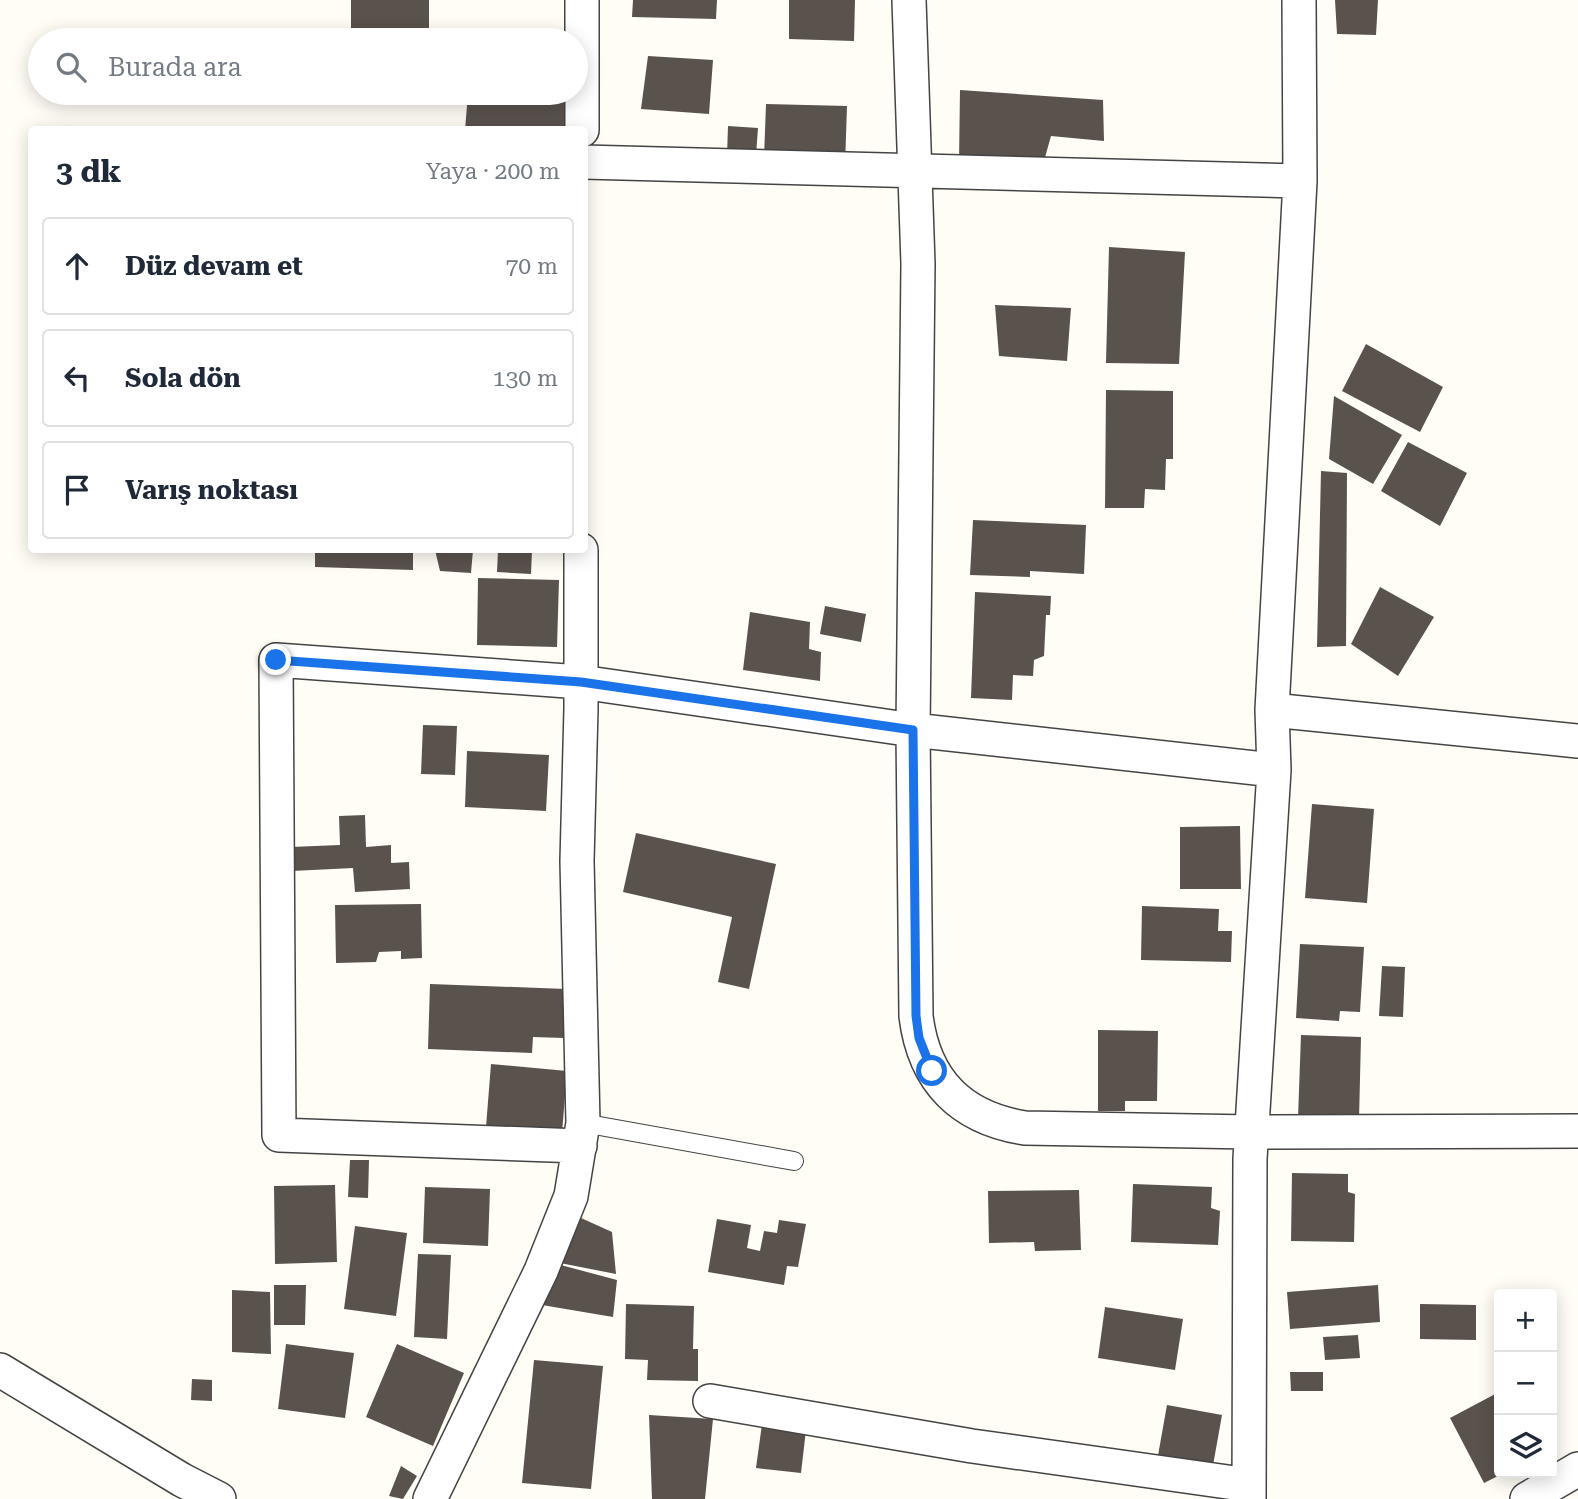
<!DOCTYPE html>
<html lang="tr">
<head>
<meta charset="utf-8">
<style>
	:root { --surface:#fff; --page:#f6f6f7; --text:#1f2937; --muted:#747a83; --line:#e0e1e3 }
	body { margin:0; font-family:"Roboto Serif",serif; background:var(--page); color:var(--text) }
	.controls { position:absolute; right:21px; bottom:21px; display:grid; overflow:hidden; border-radius:7px; box-shadow:0 4px 18px #0003 }
	.controls button { width:63px; height:63px; display:grid; place-items:center; padding:0; border:0; border-bottom:2px solid var(--line); background:var(--surface); color:var(--text); font:35px sans-serif }
	.stop { position:absolute; width:21px; height:21px; margin:-16px; border:5px solid #1a73e8; border-radius:50%; background:#fff }
	.stop.end { background:#1a73e8; border-color:#fff; box-shadow:0 2px 7px #0008 }
	.list { margin:0; padding:0; list-style:none }
	h2 { display:flex; justify-content:space-between; align-items:center; height:91px; margin:0; padding:0 28px; font-size:30px }
	h2 small { font-size:23px; font-weight:400; color:var(--muted) }
	.list li { display:grid; grid-template-columns:46px 1fr auto; gap:21px; align-items:center; box-sizing:border-box; height:98px; margin:0 14px 14px; padding:0 14px; border:2px solid var(--line); border-radius:7px }
	.list b { display:block; font-size:26px; white-space:nowrap }
	.list em { font-size:23px; font-style:normal; color:var(--muted) }
	.icon { flex:none; width:38px; height:38px; fill:none; stroke:currentColor; stroke-width:2; stroke-linecap:round; stroke-linejoin:round }
	.map { position:relative; flex:none; width:1578px; height:1499px; overflow:hidden }
	.search { position:absolute; background:var(--surface); box-shadow:0 4px 18px #0003; left:28px; top:28px; width:560px; height:77px; display:flex; align-items:center; gap:18px; box-sizing:border-box; padding:0 24px; border-radius:38px; color:var(--muted); font-size:26px }
	.panel { position:absolute; background:var(--surface); box-shadow:0 4px 18px #0003; left:28px; top:126px; width:560px; height:427px; border-radius:7px }
	.map>svg:first-child { display:block }
</style>
</head>
<body>
<div class="map">
<svg width="1578" height="1499" viewBox="0 0 1578 1499">
	<rect width="100%" height="100%" fill="#fffdf5"/>
	<path fill="#5a524d" d="M351,0H429V40H351Z
		M633,0H717L716,19L632,17Z
		M789,0H855L854,41L789,39Z
		M1335,0H1378L1376,35L1337,34Z
		M648,56L713,60L709,114L641,109Z
		M960,90L1103,100L1104,141L1051,136L1044,161L959,162Z
		M468,93H568L565,130H465Z
		M766,104L847,106L845,166L764,158Z
		M728,126L758,128L756,155L727,156Z
		M1109,247L1185,252L1179,364L1106,363Z
		M995,305L1071,308L1067,361L999,356Z
		M1366,344L1443,387L1420,432L1342,391Z
		M1106,390L1173,391V459H1166L1165,490L1145,489L1144,508H1105Z
		M1334,396L1402,435L1373,484L1329,459Z
		M1408,442L1467,473L1440,526L1381,491Z
		M1321,471L1347,473L1346,646L1317,647Z
		M973,520L1086,525L1084,574L1030,571V577L970,575Z
		M315,550H413V570L315,567Z
		M435,550H473L471,573L440,571Z
		M498,550H532L531,574L497,572Z
		M478,578L559,580L557,647L477,645Z
		M1380,587L1434,617L1398,676L1351,644Z
		M975,592L1051,596L1050,615H1046L1044,656L1034,660L1033,676L1013,675L1012,700L971,698Z
		M825,606L866,614L861,642L820,634Z
		M750,612L810,622L809,649L821,652L820,681L743,670Z
		M423,725L457,726L455,775L421,774Z
		M467,751L549,755L546,811L465,807Z
		M1312,804L1374,809L1367,903L1305,898Z
		M365,815L366,847L391,845V863L409,862L410,889L355,892L353,868L292,871L291,847L340,845L339,816Z
		M1240,826L1241,889H1180V827Z
		M636,833L776,864L749,989L718,982L732,917L623,892Z
		M421,904L422,958L401,959V951L379,952L376,962L336,963L335,905Z
		M1142,906L1219,909L1218,931H1232L1231,962L1141,960Z
		M1300,944L1364,947L1360,1012L1340,1011L1339,1021L1296,1018Z
		M1382,966L1405,967L1403,1017L1379,1016Z
		M430,984L566,989L564,1038L533,1037L532,1053L428,1049Z
		M1098,1030L1158,1031L1157,1101H1125V1111H1098Z
		M1301,1035L1361,1037L1359,1120L1298,1118Z
		M491,1064L567,1071L562,1133L486,1127Z
		M350,1160H369L368,1198L348,1197Z
		M1292,1173L1348,1174V1192L1355,1194L1354,1242L1291,1241Z
		M1133,1184L1212,1187L1211,1208L1220,1211L1218,1245L1131,1242Z
		M335,1185L337,1262L275,1264L274,1186Z
		M425,1187L490,1189L488,1246L423,1243Z
		M1079,1190L1081,1250L1035,1251L1034,1242L989,1243L988,1191Z
		M581,1218L612,1232L616,1274L560,1263Z
		M717,1219L751,1225L747,1248L760,1251L764,1231L777,1233L779,1220L806,1224L798,1267L787,1266L784,1285L708,1272Z
		M355,1226L407,1233L396,1316L344,1309Z
		M418,1254L451,1255L447,1339L414,1337Z
		M557,1264L617,1280L613,1317L542,1305Z
		M274,1285H306L305,1325H274Z
		M1378,1285L1380,1322L1290,1329L1287,1292Z
		M232,1290L270,1292L271,1354L232,1352Z
		M626,1304L694,1306L693,1349H698V1381L647,1380L648,1360L625,1359Z
		M1420,1304L1476,1305V1340L1420,1339Z
		M1105,1307L1183,1319L1175,1370L1098,1358Z
		M1358,1335L1360,1358L1325,1360L1323,1337Z
		M286,1344L354,1353L345,1418L278,1409Z
		M397,1344L464,1373L433,1446L366,1417Z
		M534,1360L603,1366L591,1489L522,1483Z
		M1290,1372H1323V1391H1291Z
		M192,1379L212,1380V1401L191,1400Z
		M1499,1392V1473H1504L1484,1483L1450,1418Z
		M1167,1405L1222,1415L1212,1471L1157,1461Z
		M649,1415L713,1419L705,1499H652Z
		M762,1424L806,1430L801,1473L756,1468Z
		M401,1466L417,1476L403,1499L389,1496Z"/>
	<g fill="none" stroke-linecap="round" stroke-linejoin="round">
		<g stroke="#444" stroke-width="20">
			<path id="service" d="M583,1123L794,1161"/>
		</g>
		<g stroke="#444" stroke-width="36">
			<path id="minor" d="M909,0L918,264L913,730L1274,770
				M582,130V0
				M584,162L1300,181
				M1272,710L1578,741
				M580,1146L279,1135L276,660L581,682L913,730L916,1016C924,1081 961,1118 1025,1128L1251,1132L1578,1131
				M0,1370L182,1480L219,1499
				M710,1401L972,1446L1249,1485
				M430,1499L541,1271L571,1196L583,1123L577,861L581,709V550
				M1249,1499L1250,1159L1274,770L1272,710L1300,181L1299,0
				M1527,1499L1578,1469"/>
		</g>
		<use href="#service" stroke="#fff" stroke-width="18"/>
		<use href="#minor" stroke="#fff" stroke-width="33"/>
	</g>
	<g fill="none" stroke-linecap="round" stroke-linejoin="round">
		<path stroke="#1a73e8" stroke-width="9" d="M276,660L581,682L913,730L916,1016L919,1038L932,1071"/>
	</g>
</svg>
<div class="controls">
<button>+</button>
<button>−</button>
<button><svg class="icon" aria-label="layers" viewBox="0 0 24 24"><path d="M12 4l9 5-9 5-9-5zM3 14l9 5 9-5"/></svg></button>
</div>
<div class="stop" style="left:932px;top:1071px"></div>
<div class="stop end" style="left:276px;top:660px"></div>
<div class="search"><svg class="icon" aria-label="search" viewBox="0 0 24 24"><circle cx="10" cy="10" r="6"/><path d="M15 15l6 6"/></svg>Burada ara</div>
<section class="panel">
<h2>3 dk<small>Yaya · 200 m</small></h2>
<ul class="list">
<li><svg class="icon" aria-label="ahead" viewBox="0 0 24 24"><path d="M12 20V5M6 11l6-6 6 6"/></svg><div><b>Düz devam et</b></div><em>70 m</em></li>
<li><svg class="icon" aria-label="left" viewBox="0 0 24 24"><path d="M17 20v-9H6M10 6l-5 5 5 5"/></svg><div><b>Sola dön</b></div><em>130 m</em></li>
<li><svg class="icon" aria-label="arrive" viewBox="0 0 24 24"><path d="M6 21V4h12l-3 4 3 4H6"/></svg><div><b>Varış noktası</b></div></li>
</ul>
</section>
</div>
</body>
</html>
